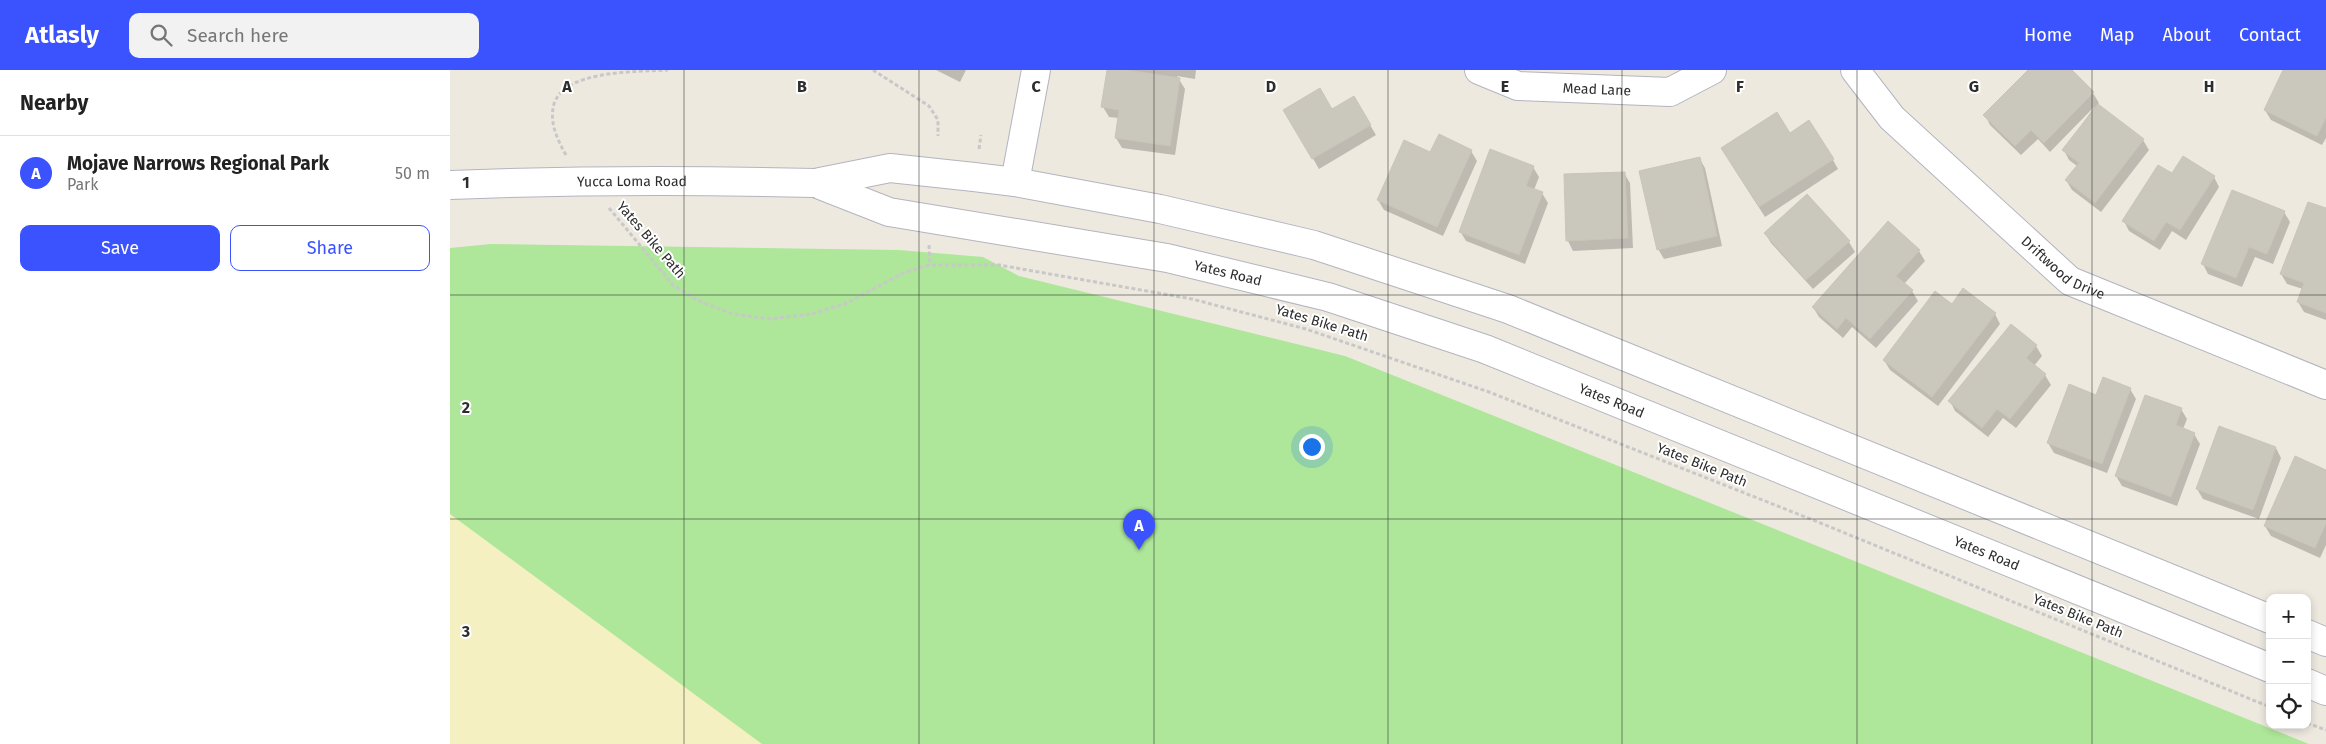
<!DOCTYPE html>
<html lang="en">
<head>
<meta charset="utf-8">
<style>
	:root { --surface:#fff; --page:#f2f2f2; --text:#222; --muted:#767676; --line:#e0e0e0; --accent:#3b52ff }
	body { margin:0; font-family:"Fira Sans",sans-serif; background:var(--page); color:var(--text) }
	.controls { position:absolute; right:15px; bottom:15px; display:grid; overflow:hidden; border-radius:10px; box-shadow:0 2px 8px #0003 }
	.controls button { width:45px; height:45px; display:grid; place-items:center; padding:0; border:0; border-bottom:1px solid var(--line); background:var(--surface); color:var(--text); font:25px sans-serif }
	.you { position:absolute; left:861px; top:376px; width:18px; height:18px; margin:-12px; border:4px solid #fff; border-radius:50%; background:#1a73e8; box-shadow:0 0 0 8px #1a73e833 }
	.badge { display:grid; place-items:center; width:32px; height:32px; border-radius:50%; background:var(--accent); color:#fff; font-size:16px; font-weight:700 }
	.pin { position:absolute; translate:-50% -41px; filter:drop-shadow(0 1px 2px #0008) }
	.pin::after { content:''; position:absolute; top:26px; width:18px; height:15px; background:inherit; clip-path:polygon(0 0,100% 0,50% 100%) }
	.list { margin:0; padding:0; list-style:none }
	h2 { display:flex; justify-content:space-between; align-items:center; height:65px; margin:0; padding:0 20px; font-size:21px }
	h2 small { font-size:16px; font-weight:400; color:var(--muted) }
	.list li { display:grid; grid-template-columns:32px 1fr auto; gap:15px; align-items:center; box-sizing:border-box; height:75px; padding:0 20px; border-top:1px solid var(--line) }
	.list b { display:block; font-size:19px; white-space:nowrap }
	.list p { margin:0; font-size:16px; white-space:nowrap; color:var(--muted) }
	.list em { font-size:16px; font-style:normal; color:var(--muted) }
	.actions { display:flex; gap:10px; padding:15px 20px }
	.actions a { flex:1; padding:11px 0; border:1px solid var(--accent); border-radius:10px; text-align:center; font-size:18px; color:var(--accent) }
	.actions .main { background:var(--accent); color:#fff }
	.icon { flex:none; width:28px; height:28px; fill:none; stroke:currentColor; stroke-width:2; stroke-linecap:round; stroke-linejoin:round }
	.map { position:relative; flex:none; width:1876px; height:674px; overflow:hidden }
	header { display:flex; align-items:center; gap:30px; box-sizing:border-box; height:70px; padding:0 25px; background:var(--accent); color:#fff }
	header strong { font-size:24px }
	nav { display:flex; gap:28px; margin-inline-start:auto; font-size:18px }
	.search { width:350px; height:45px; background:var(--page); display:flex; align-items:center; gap:12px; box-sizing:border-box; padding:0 18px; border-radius:10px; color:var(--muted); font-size:19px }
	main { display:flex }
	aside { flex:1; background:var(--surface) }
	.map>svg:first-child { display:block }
</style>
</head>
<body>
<header>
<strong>Atlasly</strong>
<div class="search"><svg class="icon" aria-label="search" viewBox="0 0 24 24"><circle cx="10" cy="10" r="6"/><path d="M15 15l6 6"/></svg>Search here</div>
<nav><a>Home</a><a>Map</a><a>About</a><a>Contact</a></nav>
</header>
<main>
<aside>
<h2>Nearby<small></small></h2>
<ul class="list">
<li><span class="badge">A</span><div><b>Mojave Narrows Regional Park</b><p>Park</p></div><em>50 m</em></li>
</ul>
<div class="actions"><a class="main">Save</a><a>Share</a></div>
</aside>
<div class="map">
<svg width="1876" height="674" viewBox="0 0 1876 674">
	<rect width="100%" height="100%" fill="#eee9df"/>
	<path fill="#aee69a" d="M41,174L449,180L533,187L569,206L895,286L1859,674H0V178Z"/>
	<path fill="#f4f0c1" d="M0,444L312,674H0Z"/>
	<path fill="#0003" d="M486,0H516L510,12Z
		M658,0H746L745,9L727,6L735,19L725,85L672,78L666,68L669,48L659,47L653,37Z
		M1580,0H1620L1643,23L1649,33L1647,35L1693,70L1699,80L1651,142L1622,120L1616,110L1627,96L1619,90L1614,80L1645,36L1600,82L1588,69L1571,85L1540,55L1535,45Z
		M1835,0H1876V68L1872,75L1821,50L1815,40Z
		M904,28L926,65L869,99L835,40H882Z
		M1340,65L1383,90L1388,99L1315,147L1278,89Z
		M1021,81L1027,91L993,166L934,140L928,130L981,83Z
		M1249,88L1255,98L1272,176L1214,189L1208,179Z
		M1083,97L1089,107L1084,120L1092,123L1098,133L1075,194L1016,171L1010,161Z
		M1174,103L1180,113L1183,178L1123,181L1118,171Z
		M1723,105L1764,107L1769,117L1736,170L1722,161L1710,180L1679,161L1674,151Z
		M1876,140V250L1854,242L1848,232L1853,219L1837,214L1831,204Z
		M1834,142L1840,152L1823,194L1805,187L1792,217L1758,204L1753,194Z
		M1315,163L1399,172L1405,182L1363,219L1321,173Z
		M1469,181L1475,191L1454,214L1462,221L1468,231L1426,278L1402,257L1393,268L1369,247L1363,237Z
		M1502,236L1545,244L1550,254L1488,336L1440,300L1434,290Z
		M1561,255L1586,276L1592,286L1584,296L1595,305L1601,315L1566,358L1553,348L1538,367L1505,341L1500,331Z
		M1680,319L1686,329L1657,403L1604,383L1598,373L1647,326Z
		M1731,339L1737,349L1733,359L1744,364L1750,374L1727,436L1672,416L1666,406Z
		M1826,378L1831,388L1809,449L1753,429L1747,419Z
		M1876,401V475L1870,488L1821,466L1815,456Z"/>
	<path fill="#cac7bd" stroke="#cac5b8" d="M657,0H676L730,8L720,76L665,68L669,40L651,37Z
		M1578,0H1622L1644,22L1594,73L1581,60L1565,76L1533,45Z
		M1833,0H1876V47L1867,66L1814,40Z
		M870,18L882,39L904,26L921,55L862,89L833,40Z
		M1648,34L1694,69L1645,133L1615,110L1629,93L1612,80Z
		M1327,42L1340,63L1359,50L1384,89L1309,137L1271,78Z
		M989,64L1022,80L987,157L927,130L954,70L980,82Z
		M1040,79L1084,96L1076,116L1093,122L1069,185L1009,162Z
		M1733,86L1765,106L1730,160L1716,152L1704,171L1672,151L1708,95L1722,103Z
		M1250,87L1267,166L1207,180L1189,101Z
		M1175,102L1178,168L1116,171L1114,104Z
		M1782,120L1835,141L1817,184L1799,177L1786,208L1751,194Z
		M1357,124L1400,171L1356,210L1314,163Z
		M1858,132L1876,138V243L1847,232L1854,213L1830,204Z
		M1438,151L1470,180L1446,206L1463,220L1420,269L1396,248L1387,259L1362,237Z
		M1513,218L1546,243L1482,327L1433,290L1485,221L1502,234Z
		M1561,254L1587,275L1576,288L1596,304L1560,349L1547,339L1532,358L1498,331Z
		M1653,307L1681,318L1652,394L1597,373L1619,314L1646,325Z
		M1695,325L1732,338L1726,355L1745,363L1721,427L1665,406Z
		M1769,356L1826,377L1803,440L1746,419Z
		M1845,386L1876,400V453L1865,478L1814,456Z"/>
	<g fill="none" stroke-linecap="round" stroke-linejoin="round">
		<g stroke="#b3b4c0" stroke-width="30">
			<g id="street">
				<path id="s1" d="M1029,0L1068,16L1220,22L1262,0"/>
				<path id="s2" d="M1405,0L1442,48L1620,211L1876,315"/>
				<path d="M565,112L586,0"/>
			</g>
		</g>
		<g stroke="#b3b4c0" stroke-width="30">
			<g id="secondary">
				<path id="s3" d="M365,113L439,142L717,188L878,227L1035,279L1820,598"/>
				<path d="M365,113L440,98L524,107L565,112L710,139L864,175L1058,239L1820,549"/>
				<path d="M1857,564L1876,572"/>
				<path d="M1857,613L1876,621"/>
			</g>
		</g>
		<path stroke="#c8c8c8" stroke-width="3" stroke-dasharray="4 2.5" stroke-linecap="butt" d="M423,0L479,36L488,50V66
			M529,79L531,65
			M116,85C107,69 99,52 104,34C115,0 184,2 218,0
			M159,138L223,215L247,230L283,244L320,249L362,244L397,233L453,203L480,195H549L742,229L856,259L1039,322L1368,452L1820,637
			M479,175L480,195
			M1857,653L1876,660"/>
		<use href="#street" stroke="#fff" stroke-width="28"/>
		<use href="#secondary" stroke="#fff" stroke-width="28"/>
		<g stroke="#b3b4c0" stroke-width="30" stroke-linecap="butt">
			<g id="secondary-bridge">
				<path id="s4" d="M0,115C122,110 243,110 365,113"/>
			</g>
		</g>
		<use href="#secondary-bridge" stroke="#fff" stroke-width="28"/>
	</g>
	<path fill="none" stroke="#2d2d2d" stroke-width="1" stroke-opacity="0.55" d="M234,0V674M469,0V674M704,0V674M938,0V674M1172,0V674M1407,0V674M1642,0V674M0,225H1876M0,449H1876"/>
	<g text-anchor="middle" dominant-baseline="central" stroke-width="4" stroke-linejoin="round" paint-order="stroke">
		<g font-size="14" fill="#2d2d2d" stroke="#fff">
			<text stroke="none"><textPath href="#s1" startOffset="121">Mead Lane</textPath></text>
			<text stroke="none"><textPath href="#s4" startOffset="182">Yucca Loma Road</textPath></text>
			<text transform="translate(201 170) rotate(49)">Yates Bike Path</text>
			<text stroke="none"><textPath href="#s2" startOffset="289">Driftwood Drive</textPath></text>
			<text stroke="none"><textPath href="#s3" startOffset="424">Yates Road</textPath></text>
			<text transform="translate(872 253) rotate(17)">Yates Bike Path</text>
			<text stroke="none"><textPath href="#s3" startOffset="829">Yates Road</textPath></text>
			<text transform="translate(1252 395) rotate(22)">Yates Bike Path</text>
			<text stroke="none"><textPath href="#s3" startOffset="1234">Yates Road</textPath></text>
			<text transform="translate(1628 546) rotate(22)">Yates Bike Path</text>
		</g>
	</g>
	<g font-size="16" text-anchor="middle" font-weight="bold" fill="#2d2d2d" stroke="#fff" stroke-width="4" stroke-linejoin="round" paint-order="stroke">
		<text x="117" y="22">A</text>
		<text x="352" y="22">B</text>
		<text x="586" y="22">C</text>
		<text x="821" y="22">D</text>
		<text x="1055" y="22">E</text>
		<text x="1290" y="22">F</text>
		<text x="1524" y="22">G</text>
		<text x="1759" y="22">H</text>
		<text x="16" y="118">1</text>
		<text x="16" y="343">2</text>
		<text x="16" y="567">3</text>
	</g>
</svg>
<div class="controls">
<button>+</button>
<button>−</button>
<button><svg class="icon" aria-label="locate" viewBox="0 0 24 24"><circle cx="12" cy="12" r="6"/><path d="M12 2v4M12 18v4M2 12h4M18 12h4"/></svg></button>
</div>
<div class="you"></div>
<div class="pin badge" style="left:689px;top:480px">A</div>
</div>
</main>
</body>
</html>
